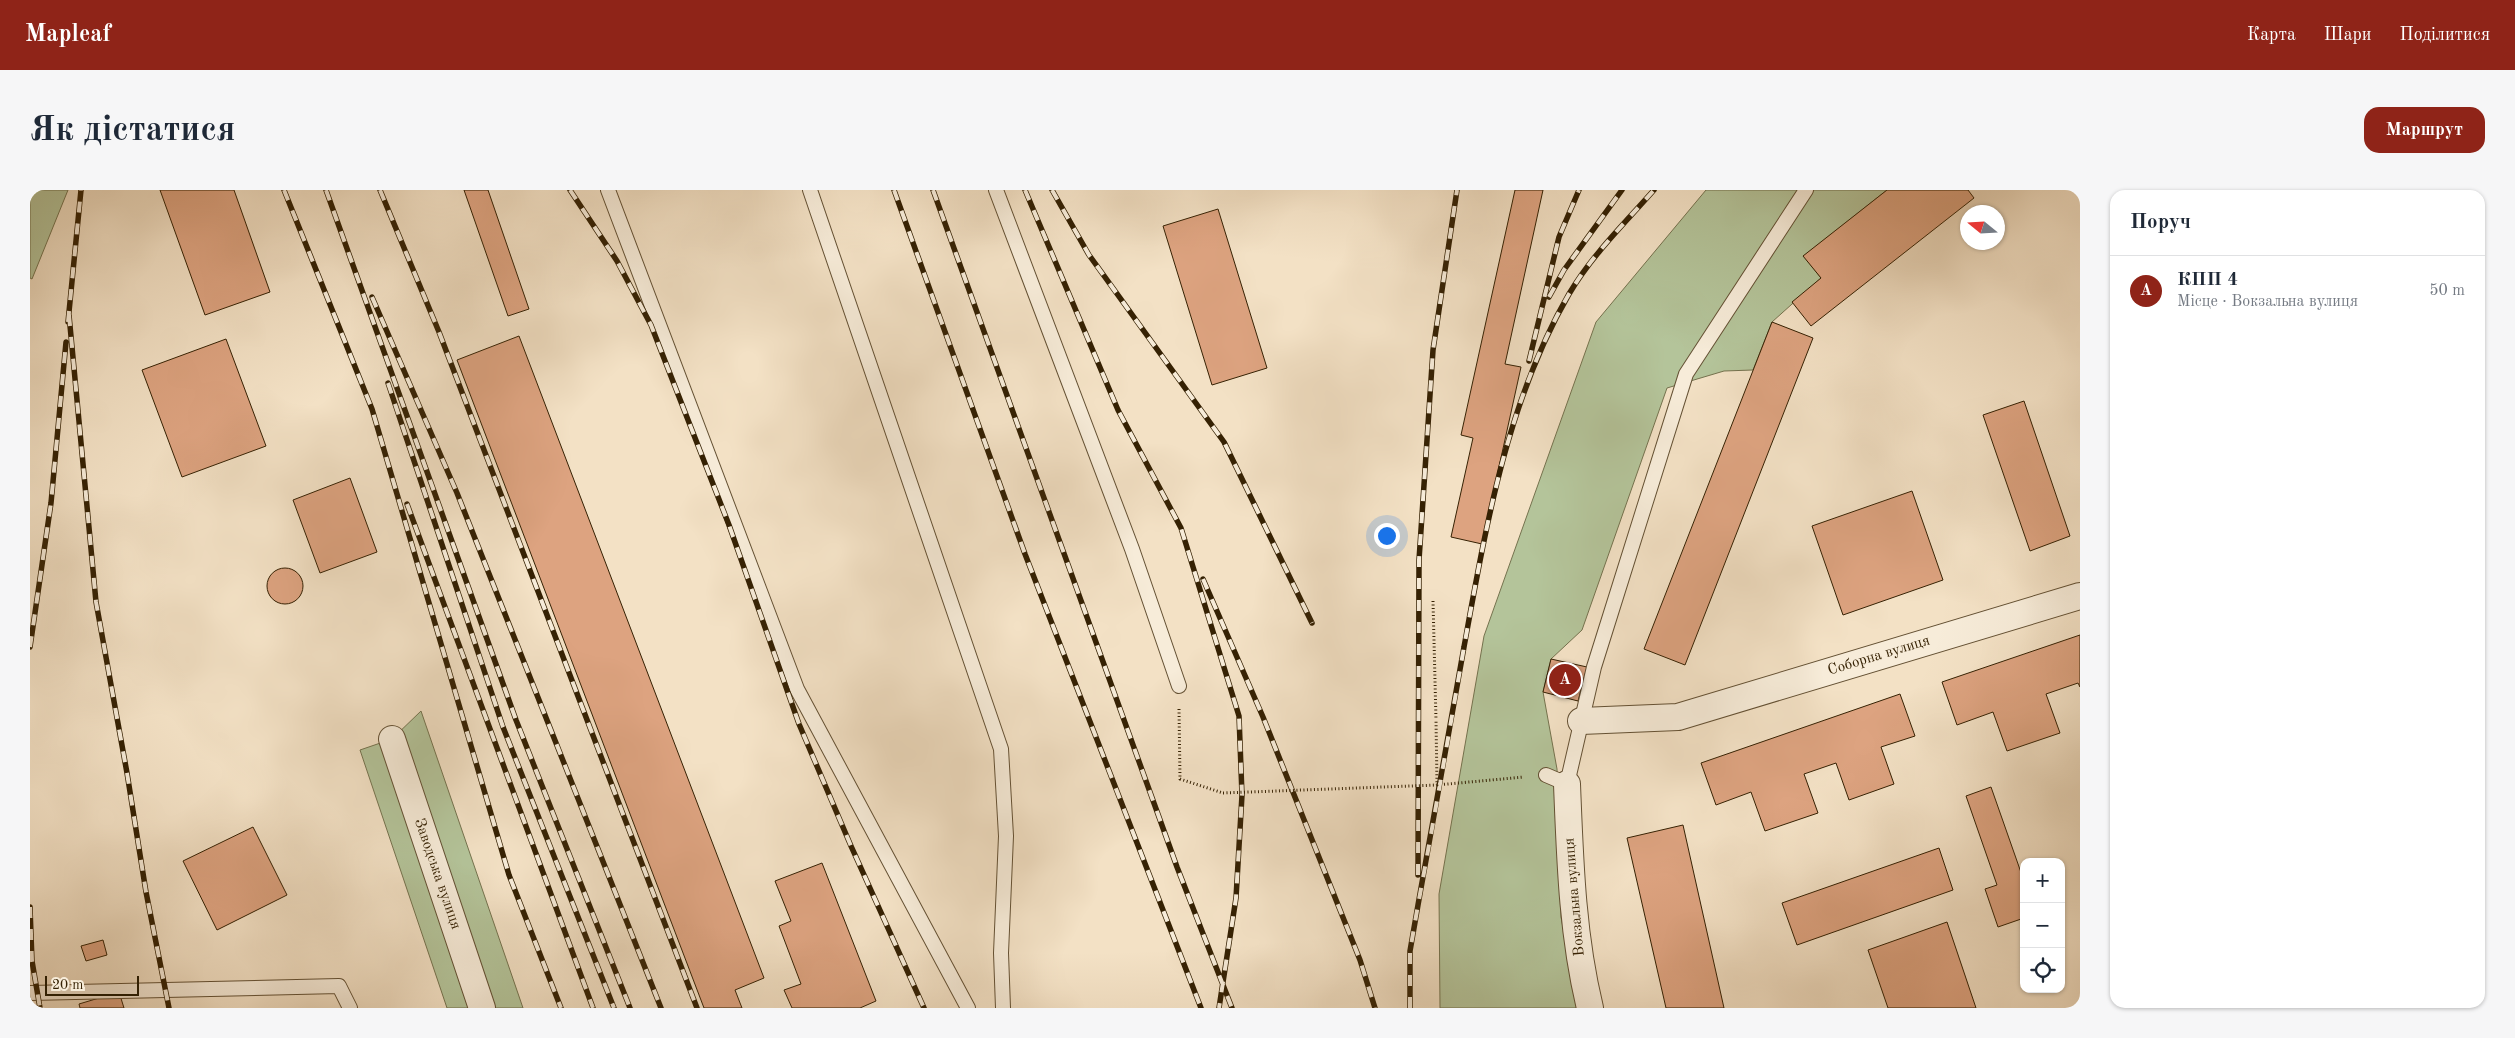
<!DOCTYPE html>
<html lang="uk">
<head>
<meta charset="utf-8">
<style>
	:root { --surface:#fff; --page:#f6f6f7; --text:#1f2937; --muted:#747a83; --line:#e0e1e3; --accent:#8f2418 }
	body { margin:0; font-family:"Old Standard TT",serif; background:var(--page); color:var(--text) }
	.controls { position:absolute; right:15px; bottom:15px; display:grid; overflow:hidden; border-radius:10px; box-shadow:0 1px 4px #0004 }
	.controls button { width:45px; height:45px; display:grid; place-items:center; padding:0; border:0; border-bottom:1px solid var(--line); background:var(--surface); color:var(--text); font:25px sans-serif }
	.compass { position:absolute; left:1930px; top:15px; width:45px; height:45px; border-radius:50%; background:var(--surface); box-shadow:0 1px 4px #0004; rotate:288deg }
	.scale { position:absolute; left:15px; bottom:12px; width:94px; box-sizing:border-box; padding-left:5px; border:2px solid #352103; border-top:0; font-size:14px; line-height:18px; white-space:nowrap; color:#352103; -webkit-text-stroke:4px #f7ecd9; paint-order:stroke }
	.you { position:absolute; left:1356px; top:345px; width:18px; height:18px; margin:-12px; border:4px solid #fff; border-radius:50%; background:#1a73e8; box-shadow:0 0 0 8px #1a73e833 }
	.badge { display:grid; place-items:center; width:32px; height:32px; border-radius:50%; background:var(--accent); color:#fff; font-size:16px; font-weight:700 }
	.pin { position:absolute; translate:-50% -50%; border:2px solid #fff; box-shadow:0 1px 5px #0006 }
	.list { margin:0; padding:0; list-style:none }
	h2 { display:flex; justify-content:space-between; align-items:center; height:65px; margin:0; padding:0 20px; font-size:21px }
	h2 small { font-size:16px; font-weight:400; color:var(--muted) }
	.list li { display:grid; grid-template-columns:32px 1fr auto; gap:15px; align-items:center; box-sizing:border-box; height:70px; padding:0 20px; border-top:1px solid var(--line) }
	.list b { display:block; font-size:19px; white-space:nowrap }
	.list p { margin:0; font-size:16px; white-space:nowrap; color:var(--muted) }
	.list em { font-size:16px; font-style:normal; color:var(--muted) }
	.icon { flex:none; width:28px; height:28px; fill:none; stroke:currentColor; stroke-width:2; stroke-linecap:round; stroke-linejoin:round }
	.map { position:relative; flex:none; width:2050px; height:818px; overflow:hidden; border-radius:15px }
	header { display:flex; align-items:center; gap:30px; box-sizing:border-box; height:70px; padding:0 25px; background:var(--accent); color:#fff }
	header strong { font-size:24px }
	nav { display:flex; gap:28px; margin-inline-start:auto; font-size:18px }
	.intro { display:flex; align-items:center; justify-content:space-between; box-sizing:border-box; height:120px; padding:0 30px }
	h1 { margin:0; font-size:35px }
	.button { padding:12px 22px; border-radius:15px; background:var(--accent); color:#fff; font-size:18px; font-weight:700 }
	main { display:flex; gap:30px; padding:0 30px }
	aside { flex:1; background:var(--surface); border-radius:15px; box-shadow:0 1px 4px #0004 }
	.map>svg:first-child { display:block }
</style>
</head>
<body>
<header>
<strong>Mapleaf</strong>
<nav><a>Карта</a><a>Шари</a><a>Поділитися</a></nav>
</header>
<div class="intro"><h1>Як дістатися</h1><a class="button">Маршрут</a></div>
<main>
<div class="map">
<svg width="2050" height="818" viewBox="0 0 2050 818">
	<rect width="100%" height="100%" fill="#f3e1c5"/>
	<filter id="stains"><feTurbulence type="fractalNoise" baseFrequency=".004" numOctaves="4"/><feColorMatrix values="0 0 0 0 .2 0 0 0 0 .09 0 0 0 0 .02 0 0 0 .5 -.17"/></filter>
	<radialGradient id="worn" r=".72"><stop offset=".6" stop-color="#630" stop-opacity="0"/><stop offset="1" stop-color="#630" stop-opacity=".3"/></radialGradient>
	<path fill="#b4c49a" stroke="#74724e" d="M0,0H38L2,89L0,88Z
		M1676,0H1857L1774,66L1791,88L1742,132L1723,180L1694,181L1637,198L1552,440L1521,469L1513,502L1527,579L1531,727L1548,818H1410L1409,704L1454,446L1566,132Z
		M391,521L493,818H417L330,560L362,549Z"/>
	<path fill="#dda380" stroke="#352103" d="M130,0H204L240,102L175,125Z
		M434,0H458L499,119L478,126Z
		M1485,0H1513L1475,174L1491,177L1452,354L1421,347L1443,248L1431,245Z
		M1857,0H1938L1944,8L1781,136L1762,112L1791,88L1773,66Z
		M1188,19L1237,178L1182,195L1133,36Z
		M1742,132L1783,148L1655,475L1614,459Z
		M489,146L734,788L705,800L712,818H674L427,170Z
		M196,149L236,256L152,287L112,180Z
		M1994,211L2040,346L2000,361L1953,225Z
		M320,288L347,362L290,383L263,310Z
		M1882,301L1913,390L1813,425L1782,336Z
		M237 396a18 18 0 1 1 36 0a18 18 0 1 1-36 0Z
		M2050,445V497L2048,493L2016,504L2030,543L1977,561L1963,522L1927,535L1912,492Z
		M1521,469L1557,477L1548,511L1513,502Z
		M1870,504L1885,546L1851,557L1864,594L1819,610L1806,573L1774,584L1788,623L1735,641L1721,602L1686,615L1671,573Z
		M1961,597L1994,691V728L1968,737L1955,699L1967,695L1936,606Z
		M1653,635L1694,818H1636L1597,648Z
		M223,637L257,705L187,740L153,671Z
		M1909,658L1923,700L1767,755L1752,713Z
		M792,673L846,811L830,818H762L754,800L771,794L749,736L761,731L745,691Z
		M1917,732L1946,818H1858L1838,760Z
		M73,750L77,765L56,771L51,756Z
		M89,802L94,818H50L49,814Z"/>
	<g fill="none" stroke-linecap="round" stroke-linejoin="round">
		<g stroke="#645134" stroke-width="16">
			<path id="lane" d="M578,0L767,499L938,818
				M780,0L971,559L976,646L971,763L973,818
				M966,0L1102,359L1149,496
				M1516,585L1537,594L1564,477L1656,184L1776,0
				M0,803L309,796L320,818"/>
		</g>
		<g stroke="#645134" stroke-width="28">
			<path id="street" d="M1551,531L1648,527L2050,406
				M362,549L452,818
				M1537,594C1540,669 1542,744 1560,818"/>
		</g>
		<path stroke="#352103" stroke-width="3" stroke-dasharray="1 2.5" stroke-linecap="butt" d="M1403,411L1406,530
			M1149,519L1150,589L1193,603
			M1407,595L1494,587"/>
		<use href="#lane" stroke="#f7ecd9" stroke-width="14"/>
		<use href="#street" stroke="#f7ecd9" stroke-width="26"/>
		<g stroke="#352103" stroke-width="5.5">
			<path id="rail" d="M254,0L342,219L479,685L531,818
				M296,0L486,530L600,818
				M350,0L409,142L667,818
				M540,0L587,71L621,135L699,335L769,534L821,656L894,818
				M864,0L995,364L1171,818
				M903,0L1147,677L1202,818
				M995,0L1088,220L1151,338L1209,526L1212,605L1206,708L1189,818
				M1022,0L1059,65L1194,252L1282,433
				M342,107L427,303L631,818
				M1519,107L1534,80L1592,0
				M39,125L66,412L97,583L116,702L139,818
				M38,132L51,0
				M1499,171L1529,47L1549,0
				M358,193L473,537L584,818
				M377,314L563,818
				M1173,389L1233,527L1330,770L1345,818
				M0,457L21,313L36,152
				M1388,685L1389,370L1403,160L1427,0
				M0,717L2,771L10,818
				M1380,818V761L1388,715C1404,629 1419,543 1434,457C1456,336 1477,211 1539,104C1562,65 1594,34 1624,0"/>
		</g>
		<use href="#rail" stroke="#f7ecd9" stroke-width="4" stroke-dasharray="11" stroke-linecap="butt"/>
		<path stroke="#352103" stroke-width="3" stroke-dasharray="1 2.5" stroke-linecap="butt" d="M1193,603L1407,595L1406,530"/>
	</g>
	<g text-anchor="middle" dominant-baseline="central" stroke-width="4.5" stroke-linejoin="round" paint-order="stroke">
		<g font-size="15" fill="#352103" stroke="#f7ecd9">
			<text transform="translate(1849 466) rotate(-17)">Соборна вулиця</text>
			<text transform="translate(407 684) rotate(71)">Заводська вулиця</text>
			<text transform="translate(1545 707) rotate(-95)">Вокзальна вулиця</text>
		</g>
	</g>
	<rect width="100%" height="100%" filter="url(#stains)"/>
	<rect width="100%" height="100%" fill="url(#worn)"/>
</svg>
<div class="controls">
<button>+</button>
<button>−</button>
<button><svg class="icon" aria-label="locate" viewBox="0 0 24 24"><circle cx="12" cy="12" r="6"/><path d="M12 2v4M12 18v4M2 12h4M18 12h4"/></svg></button>
</div>
<svg class="compass" viewBox="-18 -18 36 36"><path d="M0-13l5 13h-10z" fill="#e53935"/><path d="M0 13l5-13h-10z" fill="#747a83"/></svg>
<div class="scale">20 m</div>
<div class="you"></div>
<div class="pin badge" style="left:1535px;top:490px">A</div>
</div>
<aside>
<h2>Поруч<small></small></h2>
<ul class="list">
<li><span class="badge">A</span><div><b>КПП 4</b><p>Місце · Вокзальна вулиця</p></div><em>50 m</em></li>
</ul>
</aside>
</main>
</body>
</html>
